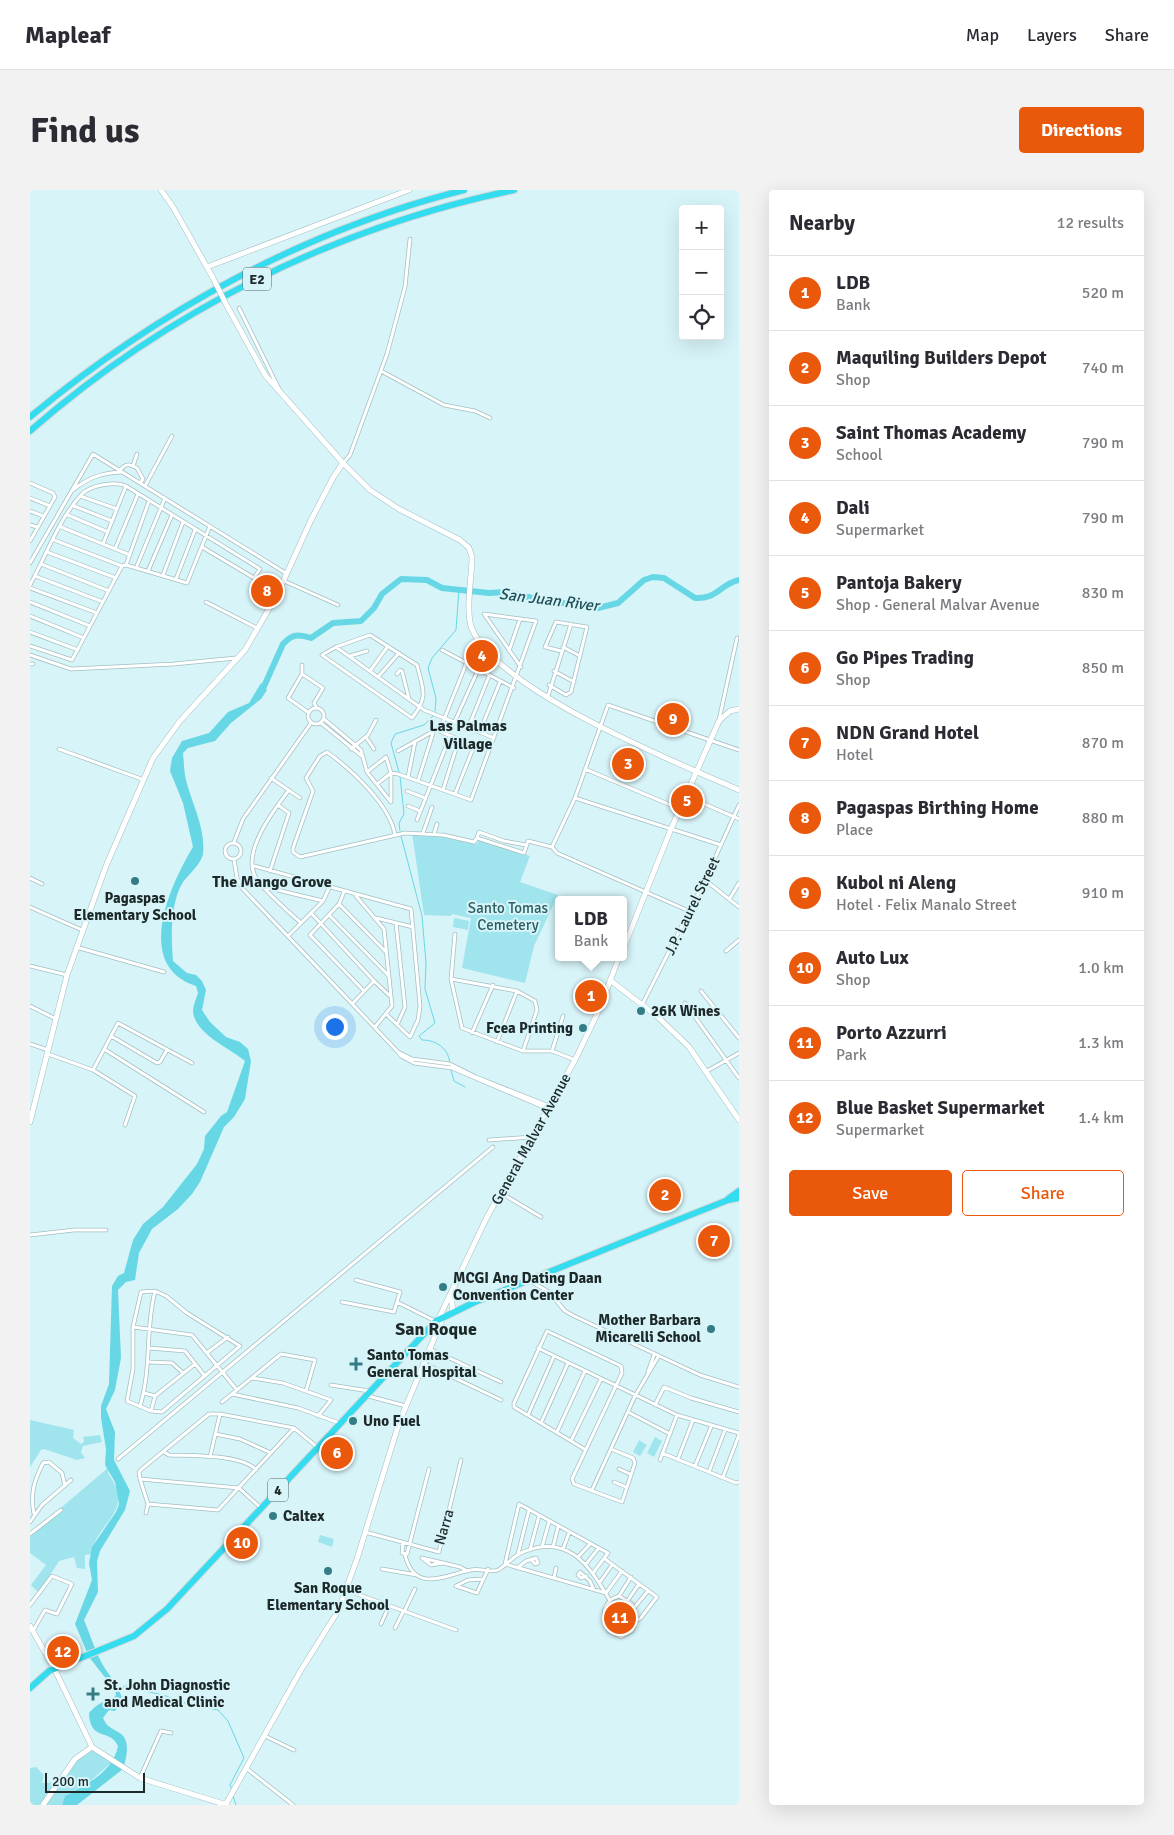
<!DOCTYPE html>
<html lang="en">
<head>
<meta charset="utf-8">
<style>
	:root { --surface:#fff; --page:#f2f2f3; --text:#2b2b33; --muted:#7c7c81; --line:#e1e1e2; --accent:#ea580c }
	body { margin:0; font-family:Signika,sans-serif; background:var(--page); color:var(--text) }
	.controls { position:absolute; right:15px; top:15px; display:grid; overflow:hidden; border-radius:5px; box-shadow:0 5px 20px #0002 }
	.controls button { width:45px; height:45px; display:grid; place-items:center; padding:0; border:0; border-bottom:1px solid var(--line); background:var(--surface); color:var(--text); font:25px sans-serif }
	.scale { position:absolute; left:15px; bottom:12px; width:100px; box-sizing:border-box; padding-left:5px; border:2px solid #1d2829; border-top:0; font-size:14px; line-height:18px; white-space:nowrap; color:#1d2829; -webkit-text-stroke:4px #d7f4f8; paint-order:stroke }
	.you { position:absolute; left:304px; top:836px; width:18px; height:18px; margin:-12px; border:4px solid #fff; border-radius:50%; background:#1a73e8; box-shadow:0 0 0 8px #1a73e833 }
	.badge { display:grid; place-items:center; width:32px; height:32px; border-radius:50%; background:var(--accent); color:#fff; font-size:16px; font-weight:700 }
	.pin { position:absolute; translate:-50% -50%; border:2px solid #fff; box-shadow:0 1px 5px #0006 }
	.popup { position:absolute; left:525px; top:706px; width:72px; height:65px; box-sizing:border-box; display:grid; place-content:center; border-radius:5px; background:var(--surface); filter:drop-shadow(0 1px 4px #0005); font-size:16px; white-space:nowrap; color:var(--muted) }
	.popup b { font-size:19px; color:var(--text) }
	.popup::after { content:''; position:absolute; left:50%; top:100%; margin-left:-10px; border:10px solid transparent; border-top-color:var(--surface) }
	.list { margin:0; padding:0; list-style:none }
	h2 { display:flex; justify-content:space-between; align-items:center; height:65px; margin:0; padding:0 20px; font-size:21px }
	h2 small { font-size:16px; font-weight:400; color:var(--muted) }
	.list li { display:grid; grid-template-columns:32px 1fr auto; gap:15px; align-items:center; box-sizing:border-box; height:75px; padding:0 20px; border-top:1px solid var(--line) }
	.list b { display:block; font-size:19px; white-space:nowrap }
	.list p { margin:0; font-size:16px; white-space:nowrap; color:var(--muted) }
	.list em { font-size:16px; font-style:normal; color:var(--muted) }
	.actions { display:flex; gap:10px; padding:15px 20px }
	.actions a { flex:1; padding:11px 0; border:1px solid var(--accent); border-radius:5px; text-align:center; font-size:18px; color:var(--accent) }
	.actions .main { background:var(--accent); color:#fff }
	.icon { flex:none; width:28px; height:28px; fill:none; stroke:currentColor; stroke-width:2; stroke-linecap:round; stroke-linejoin:round }
	.map { position:relative; flex:none; width:709px; height:1615px; overflow:hidden; border-radius:5px }
	header { display:flex; align-items:center; gap:30px; box-sizing:border-box; height:70px; padding:0 25px; background:var(--surface); border-bottom:1px solid var(--line) }
	header strong { font-size:24px }
	nav { display:flex; gap:28px; margin-inline-start:auto; font-size:18px }
	.intro { display:flex; align-items:center; justify-content:space-between; box-sizing:border-box; height:120px; padding:0 30px }
	h1 { margin:0; font-size:35px }
	.button { padding:12px 22px; border-radius:5px; background:var(--accent); color:#fff; font-size:18px; font-weight:700 }
	main { display:flex; gap:30px; padding:0 30px }
	aside { flex:1; background:var(--surface); border-radius:5px; box-shadow:0 5px 20px #0002 }
	.map>svg:first-child { display:block }
</style>
</head>
<body>
<header>
<strong>Mapleaf</strong>
<nav><a>Map</a><a>Layers</a><a>Share</a></nav>
</header>
<div class="intro"><h1>Find us</h1><a class="button">Directions</a></div>
<main>
<div class="map">
<svg width="709" height="1615" viewBox="0 0 709 1615">
	<rect width="100%" height="100%" fill="#d7f4f8"/>
	<path fill="#a0e5ee" d="M382,643L404,644L447,654L449,648L500,666L490,692L528,705L504,756L495,793L432,778L441,728L422,724L421,726L394,725Z
		M424,728L439,731L438,740L423,737Z
		M0,1230L44,1240L43,1248L51,1254L54,1252L53,1247L70,1245L72,1252L53,1256L51,1262L55,1268L47,1270L14,1259L11,1260L0,1277Z
		M625,1247L632,1251L624,1267L617,1263Z
		M609,1250L617,1255L610,1266L603,1262Z
		M79,1277L78,1283C106,1323 68,1329 61,1364L55,1365V1379L47,1378L44,1367L29,1371L9,1403L1,1395L16,1375L0,1363V1344Z
		M290,1345L304,1349L302,1357L288,1352Z
		M587,1409L599,1415L604,1429L601,1441L591,1446L581,1441C574,1430 573,1415 587,1409Z
		M62,1557L82,1572L57,1594L35,1606L32,1615H0V1578L6,1577L14,1585L12,1593L28,1592L45,1569Z"/>
	<path fill="#68d7e5" d="M231,493L237,500L231,509L201,533L185,551L158,558L153,563C154,572 154,582 156,590C162,614 176,639 173,664C171,674 159,684 153,692C140,713 141,747 143,771L157,783L166,785L172,791L176,800L172,820L180,832L196,847L210,852L218,859L221,871L215,909L204,927L194,937L170,992L162,1004L148,1019L122,1039L109,1063L105,1090L96,1092L88,1100L91,1168L85,1200L76,1219L85,1242L84,1270L100,1301L95,1320L70,1361L67,1371L68,1402L54,1430C61,1446 66,1465 76,1480C85,1493 87,1494 93,1510L85,1521L79,1520L73,1528C77,1538 83,1538 91,1544C101,1551 96,1570 93,1579L47,1615H32L35,1606C56,1595 83,1582 88,1556C80,1538 60,1552 59,1523C66,1515 72,1511 82,1510L86,1505L85,1500L59,1467L45,1434L62,1390L59,1373L62,1357L86,1322L89,1314L85,1292L75,1275L76,1259L71,1228V1216L79,1194L82,1096L88,1086L94,1083L103,1050L113,1034L133,1017L167,974L174,959L175,946L191,926L197,922L215,871C200,858 166,845 163,822C163,816 166,809 168,803L166,796C103,776 140,695 163,657L153,613L140,581L142,568L152,551L179,543L198,522L219,513Z"/>
	<g fill="none" stroke-linecap="round" stroke-linejoin="round">
		<path stroke="#68d7e5" stroke-width="1" d="M405,521L406,508L398,478L402,468L426,440L429,399
			M369,582L361,553L365,544L394,535L403,526
			M370,586L374,624L369,633L370,641
			M371,646L392,726L396,773L395,799L405,833L389,846L392,850C407,850 419,859 420,874
			M421,880L424,891L435,897
			M88,1500L99,1494L108,1495L112,1500L136,1506L150,1512L188,1520L198,1531L214,1568L200,1595L202,1600
			M203,1606L206,1615"/>
		<path stroke="#68d7e5" stroke-width="6" d="M231,503L253,454C262,444 268,444 281,448L303,433L331,431L344,418L352,404L371,389L397,390L412,398L459,403L475,402L512,410L568,418L588,413L614,390L623,387L634,388L665,408C688,409 689,395 709,390"/>
		<g stroke="#a3bfc2" stroke-width="4.5">
			<path id="street" d="M209,118L249,199
				M351,181L414,215L445,221L460,228
				M313,273L320,265L357,164L375,97L380,49
				M103,276L107,264
				M90,280C96,273 99,274 107,278L113,289L110,293
				M0,293L23,303L25,307L0,351
				M115,296L142,246
				M43,300C59,287 72,283 92,282
				M50,306L87,319
				M0,308L20,316
				M44,316L82,331
				M0,321L13,326
				M38,325L78,342
				M0,335L7,337
				M31,337L100,365
				M24,350L92,376
				M73,354L96,296
				M85,359L108,304
				M17,362L86,388
				M0,373L63,264L257,384
				M11,374L79,401
				M96,375L119,311
				M106,378L135,308
				M118,381L142,325
				M133,385L153,332
				M5,386L73,412
				M146,389L165,340
				M254,391L308,415
				M0,395C16,366 29,328 52,304C61,295 85,291 96,296L230,379L224,388L172,357
				M0,398L67,423
				M0,412L60,436
				M176,412L227,438
				M0,426L54,448
				M0,442L48,460
				M340,445L387,475C393,499 399,507 382,528L292,465L306,457Z
				M0,456L42,470L92,376L96,375L157,393L180,336
				M306,457L394,520L464,548
				M533,457L550,466
				M412,460L484,498
				M479,461L490,429
				M0,465L41,479L144,474L206,468
				M320,466L337,461
				M0,474H3
				M272,475V484L293,498L284,513L287,518
				M340,481L358,456
				M524,481L544,492
				M272,484L258,508L279,523
				M367,484L370,480L372,481L379,509
				M348,487L369,463
				M519,495L536,505L541,502L557,437L526,432L515,457L531,461
				M518,506L541,434
				M278 526a8 8 0 1 1 16 0a8 8 0 1 1-16 0Z
				M294,529L331,560L337,582
				M689,530L707,448
				M425,531L448,480
				M291,533L333,567
				M439,536L459,486
				M407,540L444,556L425,604
				M450,541L470,492
				M336,547L344,559
				M29,559L114,590
				M321,559L338,545L346,530
				M368,561L411,537L436,474
				M356,567L361,583V612L337,582Z
				M555,579L650,619
				M378,587L385,552
				M241,588L270,608
				M388,591L403,543
				M347,594L361,583L368,584L441,610L506,431L454,424L491,477
				M259,600C244,620 212,661 225,686C229,696 261,724 271,733
				M413,600L429,549
				M377,601L395,608
				M656,606L709,629
				M545,608L691,655
				M378,616L390,621
				M387,630L420,546
				M393,643L402,617
				M404,644L407,634
				M365,645C360,615 322,580 297,562L290,566L276,588L283,601L263,658V662L270,667L375,643L413,645L444,652L447,648L494,663L498,651L522,657
				M447,648L449,642L474,651L496,655
				M204,652L213,629L281,533
				M195 661a8 8 0 1 1 16 0a8 8 0 1 1-16 0Z
				M204,669L207,688L212,698L368,862
				M224,676L381,719L390,816L388,830L380,847L356,824
				M240,681L259,623L248,615
				M0,688L12,694
				M675,690L709,717
				M235,697L293,711
				M314,702L309,714L280,745L334,801
				M326,706L354,739L362,816L345,837
				M700,708L709,693
				M309,714L356,762
				M0,717L52,740
				M659,721L527,663L522,657L545,608L578,515L709,560
				M281,723L344,791L323,813
				M299,725L358,785
				M346,728L383,737
				M366,733L375,817L367,835
				M425,744L421,789L432,838L493,861H522L545,870
				M258,746L293,711L299,698
				M46,757L134,782
				M696,761L709,750
				M0,776L37,785
				M421,789L487,801L505,811L507,820L493,861
				M344,791L360,806
				M671,801L709,848
				M655,813L709,888
				M612,815L675,690L709,615
				M0,816L26,829
				M442,843L463,795
				M81,846L127,873L130,872L137,860
				M467,852L487,801
				M0,854L18,860
				M74,859L174,922
				M522,861L533,826
				M18,864L63,880L88,833L162,873
				M63,880L105,906L95,935
				M677,881L709,863
				M518,919L422,878L384,873L371,866L368,862L382,869L420,874L446,887L519,916
				M459,950L502,947
				M471,1003L511,1027
				M0,1045L44,1040H76
				M500,1091L519,1102L535,1121L544,1126L670,1185L709,1197
				M125,1101L136,1106L157,1123L210,1156L132,1222L121,1221L97,1211L103,1179V1137L111,1102Z
				M312,1112L364,1122L370,1102L326,1090
				M367,1112L405,1131
				M103,1137L162,1145L207,1200
				M119,1158L155,1161L174,1185
				M508,1158L647,1225L709,1243
				M400,1159L471,1192
				M178,1162L198,1147
				M119,1172L142,1173L153,1183
				M393,1173L471,1210
				M618,1182L624,1165
				M222,1188L253,1193L301,1210L288,1226
				M301,1195L339,1201
				M114,1203L125,1206
				M202,1204L268,1218L309,1233
				M338,1206L376,1216
				M192,1212L251,1164L285,1170L276,1201
				M625,1215L634,1197L661,1208L709,1222
				M110,1216C122,1177 115,1140 125,1101
				M121,1221L125,1206L165,1174
				M598,1222L640,1244
				M498,1225L524,1166
				M511,1233L538,1173
				M527,1242L555,1181
				M185,1244L210,1249L241,1263
				M541,1251L571,1189
				M556,1260L484,1217V1213L517,1141L591,1176L592,1183L542,1289L544,1294L592,1312L605,1273L603,1268L581,1259
				M134,1262L139,1265C161,1266 212,1264 226,1280
				M632,1263L706,1293L709,1292
				M180,1267L190,1224L264,1238L287,1257
				M88,1269L463,957
				M648,1269L663,1230
				M630,1270L647,1225
				M665,1276L681,1237
				M589,1279L600,1284
				M679,1282L695,1240
				M693,1287L709,1245
				M110,1289L109,1282L113,1278L179,1224H190
				M584,1292L596,1297
				M562,1300L605,1206L628,1167
				M231,1318L209,1298L110,1289L118,1314L188,1320L264,1238
				M116,1323L118,1314
				M4,1324C0,1304 4,1291 13,1273L19,1272L32,1283L35,1296
				M0,1332L12,1315L41,1290
				M335,1342L409,1362L431,1270
				M0,1344L31,1320
				M373,1353L372,1363L377,1364L399,1279
				M512,1357L519,1332
				M523,1357L528,1337
				M533,1359L539,1343
				M500,1360L509,1326
				M488,1364L499,1320
				M375,1365C385,1405 417,1384 441,1380C449,1378 462,1383 468,1380C477,1375 483,1366 493,1362C538,1343 559,1375 579,1409
				M548,1367L560,1354
				M392,1368L430,1377L437,1381
				M392,1368L401,1375L413,1373
				M575,1369L627,1407L610,1429L606,1430
				M556,1374L568,1359
				M487,1378L496,1371L506,1368L508,1373L505,1374L501,1369
				M352,1379L387,1385
				M550,1382L560,1391L564,1400
				M550,1382L548,1385L551,1388L556,1386
				M563,1383L578,1363L489,1314L475,1374L576,1403L592,1381
				M524,1388L526,1378
				M570,1392L582,1375
				M426,1396L447,1403L458,1379
				M426,1396L438,1390L453,1389
				M316,1400L426,1440
				M589,1406L602,1414L606,1430L602,1441L591,1447L579,1441C571,1427 572,1411 589,1406Z
				M589,1406L601,1387
				M598,1410L609,1394
				M0,1415L22,1386L42,1394L27,1424L15,1420L3,1441
				M604,1418L618,1401
				M374,1422L385,1399
				M351,1434L359,1416
				M365,1438L373,1422
				M235,1546L264,1560
				M216,1578L263,1615
				M110,1588L131,1541L141,1543"/>
		</g>
		<g stroke="#a3bfc2" stroke-width="6">
			<path id="secondary" d="M131,0L143,17L183,88
				M177,77L379,0
				M196,114L235,185L313,273L340,300L369,319L430,350L439,358L442,367C442,386 435,422 442,439C469,501 645,572 709,600
				M594,757L641,639L689,531L700,521L709,519
				M580,790L629,828L659,857L709,930
				M0,932L37,785L76,676L123,568L150,531L215,460L247,405L281,330L304,286L313,273
				M421,1105L423,1122
				M408,1130L457,1027L545,870L570,818L589,767
				M0,1436L25,1480L62,1557L110,1588L197,1615
				M196,1614L271,1480L308,1421L327,1369L369,1233L413,1127
				M13,1615L45,1569L62,1557"/>
		</g>
		<g stroke="#d6d8d8" stroke-width="8">
			<path id="highway" d="M0,227C126,122 274,40 434,0
				M0,241C137,121 306,37 484,0
				M698,1009L709,1001
				M0,1498L19,1481L104,1446L137,1419L406,1131L445,1112L640,1033L698,1010L709,1008"/>
		</g>
		<use href="#street" stroke="#fff" stroke-width="3"/>
		<use href="#secondary" stroke="#fff" stroke-width="5"/>
		<use href="#highway" stroke="#33dcef" stroke-width="6"/>
		<g stroke="#a3bfc2" stroke-width="6" stroke-linecap="butt">
			<path id="secondary-bridge" d="M183,88L196,114"/>
		</g>
		<use href="#secondary-bridge" stroke="#fff" stroke-width="5"/>
	</g>
	<g fill="#357d86" stroke="#d7f4f8" stroke-width="2">
		<circle cx="105" cy="691" r="5"/>
		<circle cx="611" cy="821" r="5"/>
		<circle cx="553" cy="838" r="5"/>
		<circle cx="413" cy="1097" r="5"/>
		<circle cx="681" cy="1139" r="5"/>
		<path d="M323.5 1166.5h5v5h5v5h-5v5h-5v-5h-5v-5h5z"/>
		<circle cx="323" cy="1231" r="5"/>
		<circle cx="243" cy="1326" r="5"/>
		<circle cx="298" cy="1381" r="5"/>
		<path d="M60.5 1496.5h5v5h5v5h-5v5h-5v-5h-5v-5h5z"/>
	</g>
	<g text-anchor="middle" dominant-baseline="central" stroke-width="4" stroke-linejoin="round" paint-order="stroke">
		<g fill="#d7f4f8" stroke="#556567" stroke-width="1">
			<rect x="213" y="77.5" width="28" height="23" rx="4"/>
			<rect x="238" y="1288.5" width="20" height="23" rx="4"/>
		</g>
		<g font-size="14" font-weight="bold" fill="#1d2829">
			<text x="227" y="89">E2</text>
			<text x="248" y="1300">4</text>
		</g>
		<g font-size="15" font-weight="bold" fill="#1d2829" stroke="#d7f4f8" text-anchor="start">
			<text x="105" y="708" text-anchor="middle">Pagaspas<tspan x="105" dy="17">Elementary School</tspan></text>
			<text x="621" y="821">26K Wines</text>
			<text x="543" y="838" text-anchor="end">Fcea Printing</text>
			<text x="423" y="1088">MCGI Ang Dating Daan<tspan x="423" dy="17">Convention Center</tspan></text>
			<text x="671" y="1130" text-anchor="end">Mother Barbara<tspan x="671" dy="17">Micarelli School</tspan></text>
			<text x="337" y="1165">Santo Tomas<tspan x="337" dy="17">General Hospital</tspan></text>
			<text x="333" y="1231">Uno Fuel</text>
			<text x="253" y="1326">Caltex</text>
			<text x="298" y="1398" text-anchor="middle">San Roque<tspan x="298" dy="17">Elementary School</tspan></text>
			<text x="74" y="1495">St. John Diagnostic<tspan x="74" dy="17">and Medical Clinic</tspan></text>
		</g>
		<g font-size="15" fill="#1d2829" stroke="#d7f4f8">
			<text transform="translate(662 716) rotate(-64)">J.P. Laurel Street</text>
			<text transform="translate(501 949) rotate(-61)">General Malvar Avenue</text>
			<text transform="translate(414 1337) rotate(-74)">Narra</text>
		</g>
		<g font-size="15" fill="#2d5e64" stroke="#d7f4f8">
			<text x="478" y="718">Santo Tomas<tspan x="478" dy="17">Cemetery</tspan></text>
		</g>
		<g font-size="16" font-style="italic" fill="#215158" stroke="#d7f4f8">
			<text transform="translate(519 410) rotate(7)">San Juan River</text>
		</g>
		<g font-size="16" font-weight="bold" fill="#1d2829" stroke="#d7f4f8">
			<text x="438" y="536">Las Palmas<tspan x="438" dy="18">Village</tspan></text>
			<text x="242" y="692">The Mango Grove</text>
		</g>
		<g font-size="18" font-weight="bold" fill="#1d2829" stroke="#d7f4f8">
			<text x="406" y="1139">San Roque</text>
		</g>
	</g>
</svg>
<div class="controls">
<button>+</button>
<button>−</button>
<button><svg class="icon" aria-label="locate" viewBox="0 0 24 24"><circle cx="12" cy="12" r="6"/><path d="M12 2v4M12 18v4M2 12h4M18 12h4"/></svg></button>
</div>
<div class="scale">200 m</div>
<div class="you"></div>
<div class="pin badge" style="left:561px;top:806px">1</div>
<div class="popup"><b>LDB</b>Bank</div>
<div class="pin badge" style="left:635px;top:1005px">2</div>
<div class="pin badge" style="left:598px;top:574px">3</div>
<div class="pin badge" style="left:452px;top:466px">4</div>
<div class="pin badge" style="left:657px;top:611px">5</div>
<div class="pin badge" style="left:307px;top:1263px">6</div>
<div class="pin badge" style="left:684px;top:1051px">7</div>
<div class="pin badge" style="left:237px;top:401px">8</div>
<div class="pin badge" style="left:643px;top:529px">9</div>
<div class="pin badge" style="left:212px;top:1353px">10</div>
<div class="pin badge" style="left:590px;top:1428px">11</div>
<div class="pin badge" style="left:33px;top:1462px">12</div>
</div>
<aside>
<h2>Nearby<small>12 results</small></h2>
<ul class="list">
<li><span class="badge">1</span><div><b>LDB</b><p>Bank</p></div><em>520 m</em></li>
<li><span class="badge">2</span><div><b>Maquiling Builders Depot</b><p>Shop</p></div><em>740 m</em></li>
<li><span class="badge">3</span><div><b>Saint Thomas Academy</b><p>School</p></div><em>790 m</em></li>
<li><span class="badge">4</span><div><b>Dali</b><p>Supermarket</p></div><em>790 m</em></li>
<li><span class="badge">5</span><div><b>Pantoja Bakery</b><p>Shop · General Malvar Avenue</p></div><em>830 m</em></li>
<li><span class="badge">6</span><div><b>Go Pipes Trading</b><p>Shop</p></div><em>850 m</em></li>
<li><span class="badge">7</span><div><b>NDN Grand Hotel</b><p>Hotel</p></div><em>870 m</em></li>
<li><span class="badge">8</span><div><b>Pagaspas Birthing Home</b><p>Place</p></div><em>880 m</em></li>
<li><span class="badge">9</span><div><b>Kubol ni Aleng</b><p>Hotel · Felix Manalo Street</p></div><em>910 m</em></li>
<li><span class="badge">10</span><div><b>Auto Lux</b><p>Shop</p></div><em>1.0 km</em></li>
<li><span class="badge">11</span><div><b>Porto Azzurri</b><p>Park</p></div><em>1.3 km</em></li>
<li><span class="badge">12</span><div><b>Blue Basket Supermarket</b><p>Supermarket</p></div><em>1.4 km</em></li>
</ul>
<div class="actions"><a class="main">Save</a><a>Share</a></div>
</aside>
</main>
</body>
</html>
